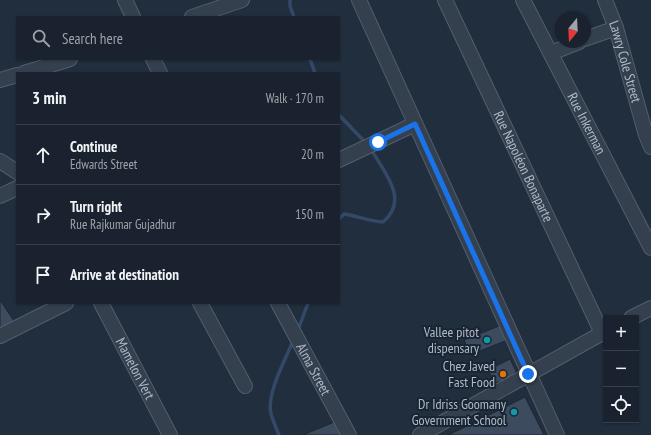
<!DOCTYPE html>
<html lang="en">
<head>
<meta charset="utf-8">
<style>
	:root { --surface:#19222e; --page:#262f3a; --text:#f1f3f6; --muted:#9fa4aa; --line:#373f4a }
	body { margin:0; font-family:"PT Sans Narrow",sans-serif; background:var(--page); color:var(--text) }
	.controls { position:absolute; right:12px; bottom:12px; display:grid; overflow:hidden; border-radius:0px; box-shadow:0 1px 3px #0004 }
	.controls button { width:36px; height:36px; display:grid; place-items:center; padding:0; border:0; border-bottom:1px solid var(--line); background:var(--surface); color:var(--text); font:20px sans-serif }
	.compass { position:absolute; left:555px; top:12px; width:36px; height:36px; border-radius:50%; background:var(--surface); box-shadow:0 1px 3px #0004; rotate:198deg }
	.stop { position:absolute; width:12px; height:12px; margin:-9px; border:3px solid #1a73e8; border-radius:50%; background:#fff }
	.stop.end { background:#1a73e8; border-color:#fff; box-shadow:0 1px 4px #0008 }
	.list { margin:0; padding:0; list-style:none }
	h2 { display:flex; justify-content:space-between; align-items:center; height:52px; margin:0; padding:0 16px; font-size:17px }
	h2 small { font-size:13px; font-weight:400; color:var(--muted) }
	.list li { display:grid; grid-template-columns:26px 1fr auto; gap:12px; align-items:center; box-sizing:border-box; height:60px; padding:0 16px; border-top:1px solid var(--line) }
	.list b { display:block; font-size:15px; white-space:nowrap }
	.list p { margin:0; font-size:13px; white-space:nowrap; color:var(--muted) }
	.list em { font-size:13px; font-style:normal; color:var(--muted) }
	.icon { flex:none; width:22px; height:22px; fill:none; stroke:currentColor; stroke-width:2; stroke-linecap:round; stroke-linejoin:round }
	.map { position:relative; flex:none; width:651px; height:435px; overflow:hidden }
	.search { position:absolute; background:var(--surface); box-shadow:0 1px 3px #0004; left:16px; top:16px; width:324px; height:44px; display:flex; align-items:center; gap:10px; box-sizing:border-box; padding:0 14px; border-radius:0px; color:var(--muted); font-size:15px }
	.panel { position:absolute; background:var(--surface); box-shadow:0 1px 3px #0004; left:16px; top:72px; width:324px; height:232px; border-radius:0px }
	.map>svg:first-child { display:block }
</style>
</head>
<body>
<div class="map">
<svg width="651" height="435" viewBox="0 0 651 435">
	<rect width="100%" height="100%" fill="#212e3e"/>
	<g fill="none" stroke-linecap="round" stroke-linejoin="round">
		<path stroke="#334967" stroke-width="3.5" d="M290,0V6L294,17
			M310,59L315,73
			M339,115L366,143
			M339,219L344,214C357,216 369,221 383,222C410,200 384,172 371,149
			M298,330L308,303
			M279,435C276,428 273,421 271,414C266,394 286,358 294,339"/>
	</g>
	<path fill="#3c4b5e" stroke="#1c2735" d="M0,300L18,327L0,336Z
		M504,324L510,339L470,355L464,340Z
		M510,359L516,371L514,376L501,383L500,381L495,383L488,370Z
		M525,397L544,435H448L465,427Z
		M339,420L344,435H303Z"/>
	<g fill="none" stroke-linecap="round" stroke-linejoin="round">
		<g stroke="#535d6c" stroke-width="16">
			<g id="minor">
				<path d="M125,0L133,17"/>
				<path d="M359,0L557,435"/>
				<path id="s1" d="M445,0L602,333"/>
				<path id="s2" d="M523,0L651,248"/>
				<path id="s3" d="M605,0L616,28L646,135L651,147"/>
				<path d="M192,17L242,0"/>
				<path d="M585,39L616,28"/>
				<path d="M551,53L579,42"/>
				<path d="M153,59L160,73"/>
				<path d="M24,73L70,59"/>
				<path d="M0,80L17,75"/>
				<path d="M339,160L415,124"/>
				<path d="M0,161L17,172"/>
				<path d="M0,196L17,188"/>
				<path id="s4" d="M101,303L170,435"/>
				<path d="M200,303L245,386"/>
				<path id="s5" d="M278,303L349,435"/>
				<path d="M631,318L651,308"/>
				<path d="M0,336L66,303"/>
				<path d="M420,435L606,331"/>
			</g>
		</g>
		<use href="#minor" stroke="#35404e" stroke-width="14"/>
	</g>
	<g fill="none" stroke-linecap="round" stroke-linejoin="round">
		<path stroke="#1a73e8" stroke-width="5" d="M378,142L415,124L528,374"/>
	</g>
	<g fill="#0f9aa8" stroke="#1a2533" stroke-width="1.5">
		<circle cx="487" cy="340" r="4"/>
		<circle cx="514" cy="412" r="4"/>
	</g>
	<circle fill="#e8710a" stroke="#1a2533" stroke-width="1.5" cx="503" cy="374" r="4"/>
	<g text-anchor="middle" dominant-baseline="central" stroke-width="4" stroke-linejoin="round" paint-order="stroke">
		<g font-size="14" fill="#b0bac9" stroke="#1a2533">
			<text stroke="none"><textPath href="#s3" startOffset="65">Lawry Cole Street</textPath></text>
			<text stroke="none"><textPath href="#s2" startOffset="139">Rue Inkerman</textPath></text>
			<text stroke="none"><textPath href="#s1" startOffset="184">Rue Napoléon Bonaparte</textPath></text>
			<text stroke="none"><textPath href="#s4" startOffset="74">Mamelon Vert</textPath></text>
			<text stroke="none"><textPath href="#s5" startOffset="75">Alma Street</textPath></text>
		</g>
		<g font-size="14" fill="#b0bac9" stroke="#1a2533" text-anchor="end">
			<text x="479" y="332">Vallee pitot<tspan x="479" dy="16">dispensary</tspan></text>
			<text x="495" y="366">Chez Javed<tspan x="495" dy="16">Fast Food</tspan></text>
			<text x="506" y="404">Dr Idriss Goomany<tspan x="506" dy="16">Government School</tspan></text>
		</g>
	</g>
</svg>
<div class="controls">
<button>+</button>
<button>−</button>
<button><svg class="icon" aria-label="locate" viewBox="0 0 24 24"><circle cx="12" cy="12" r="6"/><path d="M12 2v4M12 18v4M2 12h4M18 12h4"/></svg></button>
</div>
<svg class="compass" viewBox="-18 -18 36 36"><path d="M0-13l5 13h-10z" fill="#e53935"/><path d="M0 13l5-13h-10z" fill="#9fa4aa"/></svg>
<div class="stop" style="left:378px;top:142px"></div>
<div class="stop end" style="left:528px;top:374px"></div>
<div class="search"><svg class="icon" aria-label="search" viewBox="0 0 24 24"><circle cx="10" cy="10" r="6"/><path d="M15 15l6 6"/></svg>Search here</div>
<section class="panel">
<h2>3 min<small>Walk · 170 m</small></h2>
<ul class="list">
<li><svg class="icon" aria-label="ahead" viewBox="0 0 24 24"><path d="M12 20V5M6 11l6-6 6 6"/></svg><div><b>Continue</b><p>Edwards Street</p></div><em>20 m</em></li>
<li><svg class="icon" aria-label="right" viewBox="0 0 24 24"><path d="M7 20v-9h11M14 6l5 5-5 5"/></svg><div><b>Turn right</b><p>Rue Rajkumar Gujadhur</p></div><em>150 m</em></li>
<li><svg class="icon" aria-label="arrive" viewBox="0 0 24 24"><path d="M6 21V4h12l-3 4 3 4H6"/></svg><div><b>Arrive at destination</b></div></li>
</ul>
</section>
</div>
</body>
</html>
